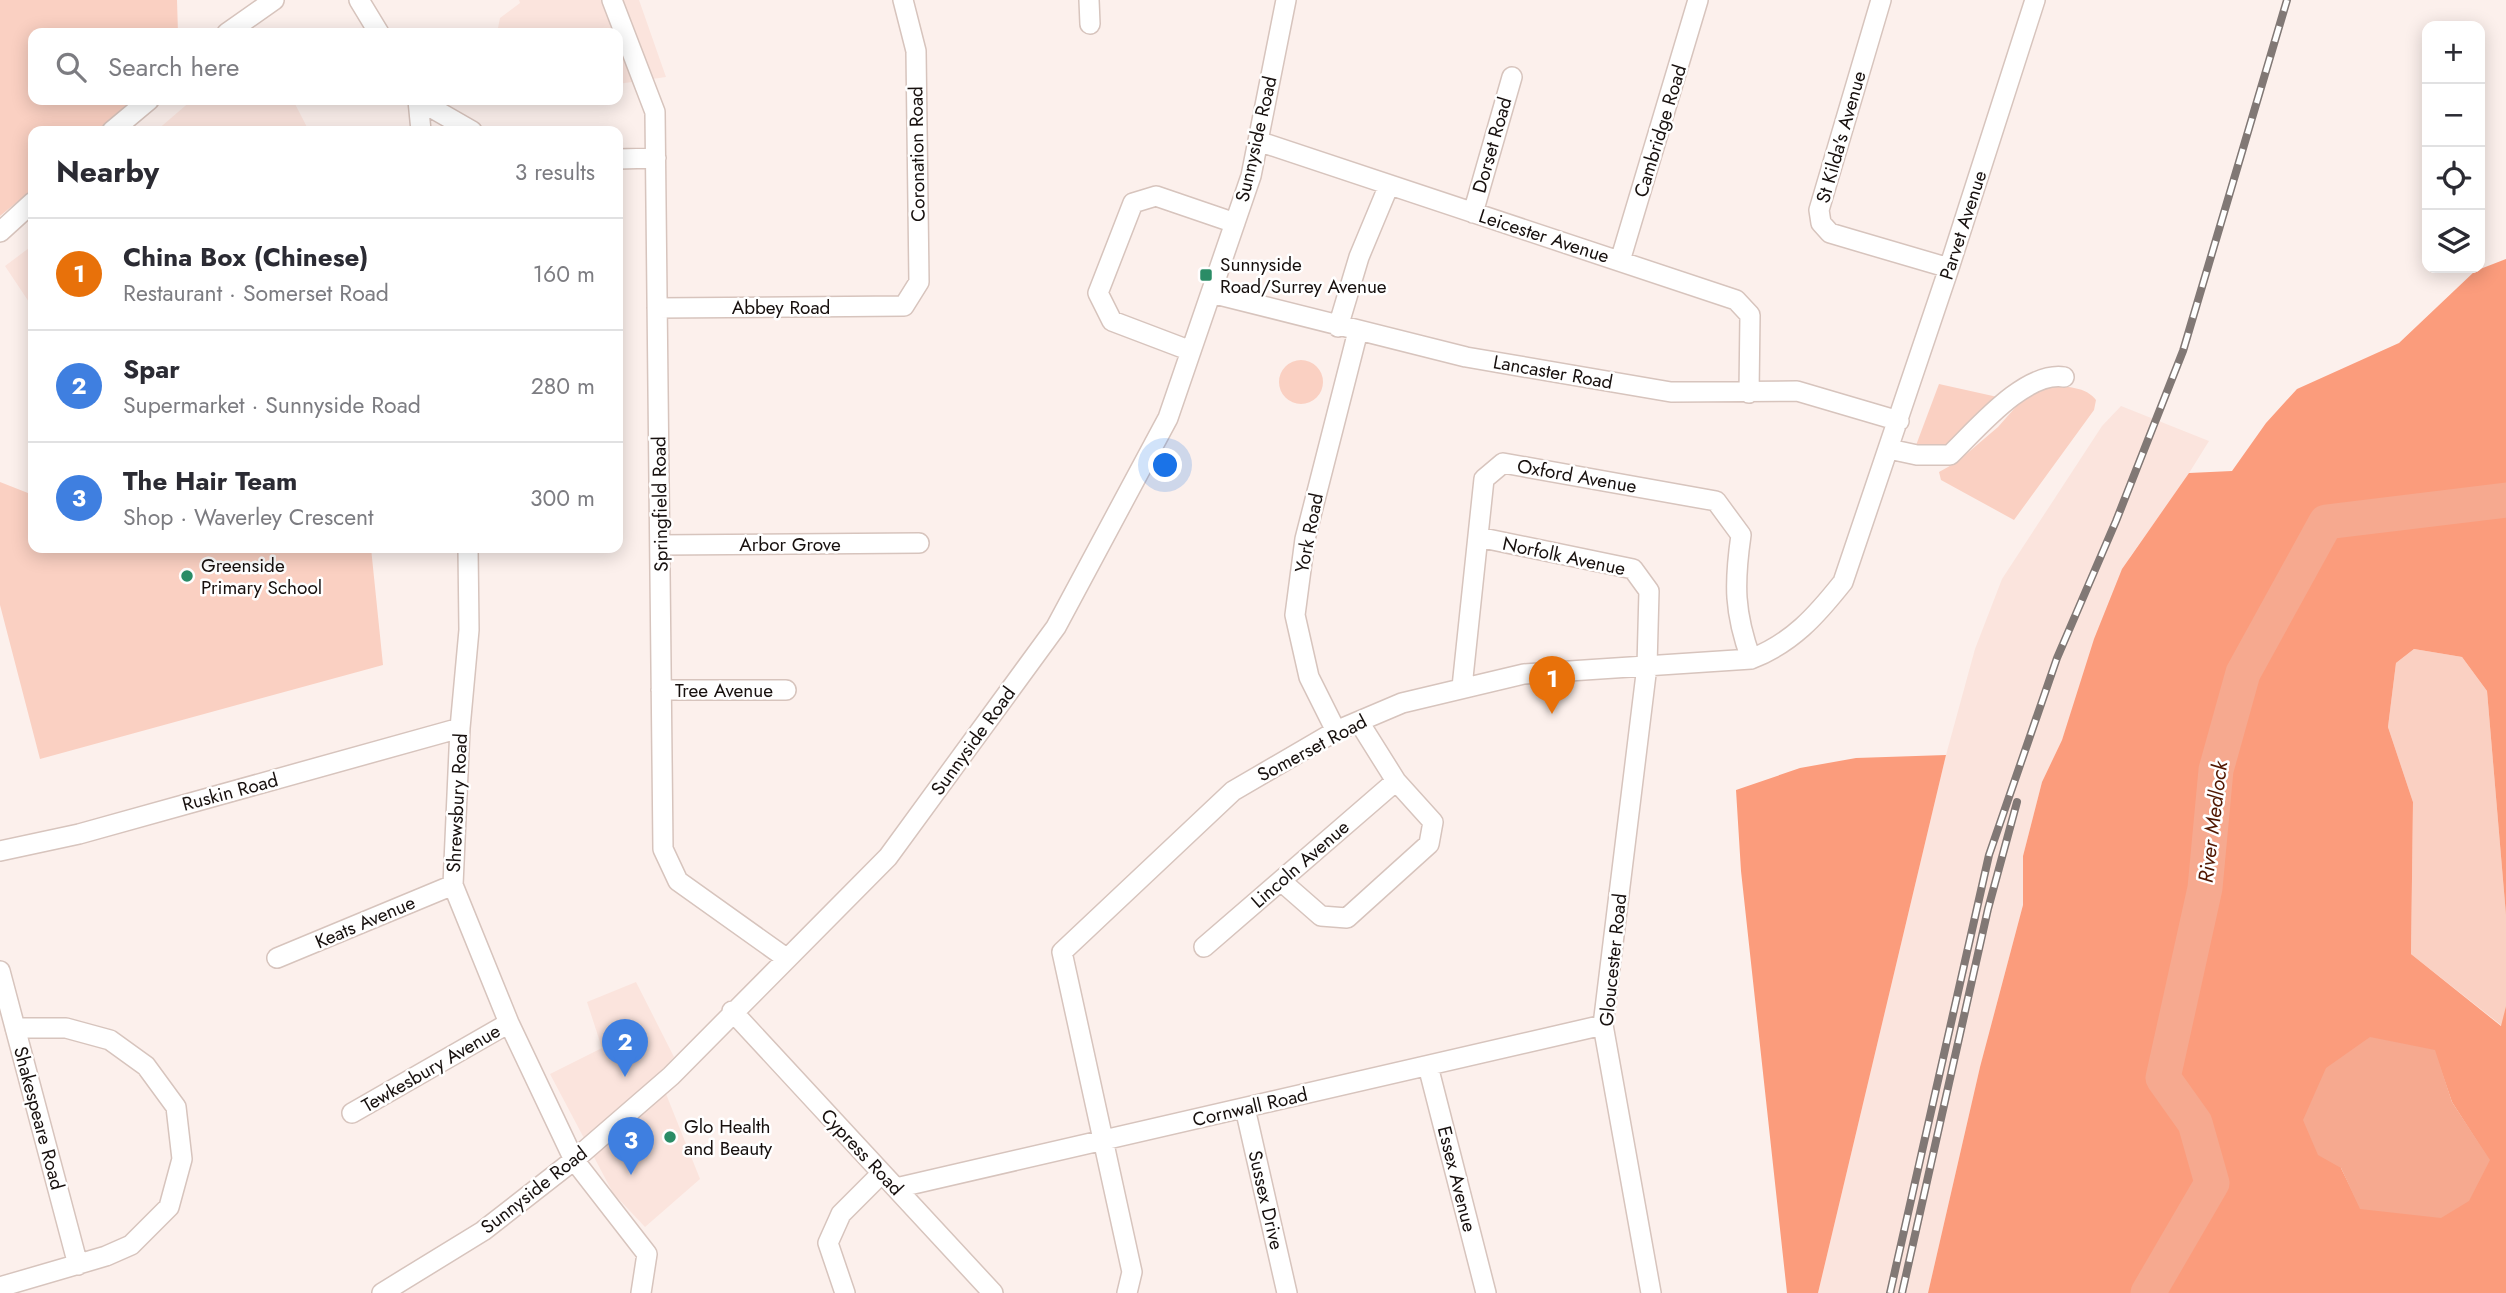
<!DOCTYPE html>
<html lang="en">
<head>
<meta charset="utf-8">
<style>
	:root { --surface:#fff; --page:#f2f2f3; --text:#2b2b33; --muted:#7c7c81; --line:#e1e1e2; --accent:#2a8c66 }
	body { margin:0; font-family:Jost,sans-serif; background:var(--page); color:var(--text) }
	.controls { position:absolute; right:21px; top:21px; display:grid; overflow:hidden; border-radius:14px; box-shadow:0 4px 18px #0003 }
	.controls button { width:63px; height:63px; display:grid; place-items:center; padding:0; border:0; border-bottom:2px solid var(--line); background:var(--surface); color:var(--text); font:35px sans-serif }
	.you { position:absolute; left:1166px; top:466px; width:24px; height:24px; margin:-18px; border:5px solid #fff; border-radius:50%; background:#1a73e8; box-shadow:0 0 0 10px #1a73e833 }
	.badge { display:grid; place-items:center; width:46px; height:46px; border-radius:50%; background:var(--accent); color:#fff; font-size:23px; font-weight:700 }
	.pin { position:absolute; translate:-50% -58px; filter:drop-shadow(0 2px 4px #0008) }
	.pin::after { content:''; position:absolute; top:37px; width:24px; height:21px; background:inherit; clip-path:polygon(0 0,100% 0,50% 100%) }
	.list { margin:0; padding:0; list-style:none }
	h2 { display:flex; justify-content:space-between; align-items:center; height:91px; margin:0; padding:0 28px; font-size:30px }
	h2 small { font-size:23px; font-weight:400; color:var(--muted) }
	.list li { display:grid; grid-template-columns:46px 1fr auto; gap:21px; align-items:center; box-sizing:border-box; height:112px; padding:0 28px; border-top:2px solid var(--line) }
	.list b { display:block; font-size:26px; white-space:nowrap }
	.list p { margin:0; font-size:23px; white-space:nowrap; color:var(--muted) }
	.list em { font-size:23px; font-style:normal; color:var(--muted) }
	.icon { flex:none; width:38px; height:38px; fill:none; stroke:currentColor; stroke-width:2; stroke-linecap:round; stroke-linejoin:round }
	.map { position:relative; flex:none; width:2506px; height:1293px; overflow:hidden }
	.search { position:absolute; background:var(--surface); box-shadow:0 4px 18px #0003; left:28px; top:28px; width:595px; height:77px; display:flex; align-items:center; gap:18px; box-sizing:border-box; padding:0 24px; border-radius:14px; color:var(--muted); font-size:26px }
	.panel { position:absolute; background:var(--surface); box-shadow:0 4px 18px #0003; left:28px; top:126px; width:595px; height:427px; border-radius:14px }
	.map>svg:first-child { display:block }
</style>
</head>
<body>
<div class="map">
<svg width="2506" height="1293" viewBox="0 0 2506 1293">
	<rect width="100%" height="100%" fill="#fcf0ec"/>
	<path fill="#fbe4dd" d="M519,0H639L666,77L618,84V33H497L500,18L520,3Z
		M192,100H293L309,131H156Z
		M33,245V308L5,266Z
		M2121,406L2209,441L2181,486L2130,557L2062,740L2042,782L2023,856V905L1980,1067L1928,1293H1818L1946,755L1975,649L2002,579L2102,426Z
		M636,982L674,1057L658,1074L700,1179L645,1227L613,1193L550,1074L602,1048L587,1002Z"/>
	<path fill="#fad0c2" d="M0,0H177L178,33H33V100H132L97,131H33V189L0,216Z
		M1279 382a22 22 0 1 1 44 0a22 22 0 1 1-44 0Z
		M1939,384L2002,398L1949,446L1915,448Z
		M2050,386C2065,386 2087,387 2096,400L2094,410L2014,520L1941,480L1939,472L1957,462L1998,427L2029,392Z
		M0,482L33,495V548H371L383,665L40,759L0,605Z
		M2414,649L2462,657L2487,691L2506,915V1006L2502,1026L2411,954L2413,802L2388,727L2396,663Z"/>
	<path fill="#fb9c7c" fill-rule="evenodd" d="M2506,259V915L2487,691L2462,657L2414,649L2396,663L2388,727L2413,802L2411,954L2501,1026L2506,1006V1293H1928L1980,1067L2023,905V856L2042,782L2062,740L2094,639L2122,569L2189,473L2232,471L2266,423L2297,389L2399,343L2475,271ZM2434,1050L2452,1102L2489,1160L2361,1209L2341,1168Z
		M1946,755L1818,1293H1787L1741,871L1736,790L1800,768L1856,758Z"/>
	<path fill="#f6a98f" d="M2370,1037L2435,1050L2452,1102L2490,1160L2469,1201L2441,1218L2360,1209L2341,1168L2318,1155L2303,1120L2326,1068Z"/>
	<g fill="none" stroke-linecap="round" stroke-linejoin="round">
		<path stroke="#f6a98f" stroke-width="35" d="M2148,1293L2212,1183L2195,1123L2163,1078L2205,888L2216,770L2243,673L2326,522L2506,500"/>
		<g stroke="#d7c4bd" stroke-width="22">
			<path id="minor" d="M359,0L379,33
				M612,0L655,112L663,849L678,881L786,958
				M1089,0L1090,24
				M1881,0L1819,210L1821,223L1830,233L1949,268
				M227,33L274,0
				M418,100L472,131
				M418,100L421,131
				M112,131L149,100
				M1258,141L1736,300L1750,315L1749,393
				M618,159L656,158
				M1473,213L1512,77
				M0,232L33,202
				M1620,261L1698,0
				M1211,293L1466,357L1671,392L1797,391L1899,421
				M657,308L904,306L919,282L916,51L903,0
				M1338,327L1359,257L1389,185
				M1191,351L1112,321L1098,293L1133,203L1156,196L1235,223
				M1889,449L1917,455H1950C1977,429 2025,371 2064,377
				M1478,537L1633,569L1649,591L1647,666L1603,1025L1651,1293
				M660,545L919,543
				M468,548L469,630L460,728L453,885L509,1023L574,1160L647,1254L641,1293
				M1462,687L1484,479L1503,463L1716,501L1741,535C1734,584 1734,612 1751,659
				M661,690H786
				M1336,731L1309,677L1295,615L1305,539L1358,331
				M0,851L79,834L460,728
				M1281,881L1321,916L1347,918L1429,844L1433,822L1396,781L1359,722
				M1204,947L1396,781
				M277,958L453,885
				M0,971L78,1265
				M732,1011L993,1293
				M1428,1066L1486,1293
				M1245,1108L1287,1293
				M352,1113L509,1023
				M896,1188L1603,1025
				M0,1287L106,1256L131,1245L169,1207L182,1159L176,1107L146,1066L110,1040L66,1028H15
				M382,1293L483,1231L574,1160L671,1076L888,857L1056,627L1168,418L1251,176L1286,0
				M845,1293L828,1243L841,1214L882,1173
				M1127,1293L1132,1272L1062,952L1233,791L1336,731L1402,703L1524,674L1751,659C1792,643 1816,616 1843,582L1949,268L2035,0"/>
		</g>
		<use href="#minor" stroke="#fff" stroke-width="19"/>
		<g stroke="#817875" stroke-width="8">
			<path id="rail" d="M1890,1293L1989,855L2057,658L2116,521L2183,351L2287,0
				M1902,1293L1988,909L2017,802"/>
		</g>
		<use href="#rail" stroke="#fff" stroke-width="5" stroke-dasharray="16" stroke-linecap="butt"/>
	</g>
	<g fill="#2a8c66" stroke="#fff" stroke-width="2.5">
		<rect x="1199" y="268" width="14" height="14" rx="3.5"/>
		<circle cx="187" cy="576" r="7"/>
		<circle cx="670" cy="1137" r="7"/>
	</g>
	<g text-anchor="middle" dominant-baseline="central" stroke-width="5" stroke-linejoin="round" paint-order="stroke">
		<g font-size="19" fill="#17100e" stroke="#fff">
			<text transform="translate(1660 131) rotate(-73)">Cambridge Road</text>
			<text transform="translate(1841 137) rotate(-74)">St Kilda's Avenue</text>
			<text transform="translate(1256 139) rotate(-77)">Sunnyside Road</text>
			<text transform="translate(1492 145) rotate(-74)">Dorset Road</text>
			<text transform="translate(917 154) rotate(-91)">Coronation Road</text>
			<text transform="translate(1963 225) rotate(-72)">Parvet Avenue</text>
			<text transform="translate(1544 236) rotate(18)">Leicester Avenue</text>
			<text x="781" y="307">Abbey Road</text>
			<text transform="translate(1553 372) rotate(10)">Lancaster Road</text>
			<text transform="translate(1577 476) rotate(10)">Oxford Avenue</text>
			<text transform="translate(660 504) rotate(-91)">Springfield Road</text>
			<text transform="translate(1309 533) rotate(-79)">York Road</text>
			<text x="790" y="544">Arbor Grove</text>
			<text transform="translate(1564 556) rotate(12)">Norfolk Avenue</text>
			<text x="724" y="690">Tree Avenue</text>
			<text transform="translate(973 741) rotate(-54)">Sunnyside Road</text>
			<text transform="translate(1312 748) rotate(-28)">Somerset Road</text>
			<text transform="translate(230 792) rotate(-15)">Ruskin Road</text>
			<text transform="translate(457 803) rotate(-87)">Shrewsbury Road</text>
			<text transform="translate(1300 864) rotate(-41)">Lincoln Avenue</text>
			<text transform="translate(365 922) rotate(-23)">Keats Avenue</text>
			<text transform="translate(1613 960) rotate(-84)">Gloucester Road</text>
			<text transform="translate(431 1068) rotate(-30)">Tewkesbury Avenue</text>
			<text transform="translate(1250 1107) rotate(-13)">Cornwall Road</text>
			<text transform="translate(39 1118) rotate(75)">Shakespeare Road</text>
			<text transform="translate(862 1152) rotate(47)">Cypress Road</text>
			<text transform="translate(1457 1179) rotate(76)">Essex Avenue</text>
			<text transform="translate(534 1190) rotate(-38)">Sunnyside Road</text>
			<text transform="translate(1266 1200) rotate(77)">Sussex Drive</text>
		</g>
		<g font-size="19" fill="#17100e" stroke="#fff" text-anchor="start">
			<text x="1220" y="264">Sunnyside<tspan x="1220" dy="22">Road/Surrey Avenue</tspan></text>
			<text x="201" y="565">Greenside<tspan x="201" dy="22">Primary School</tspan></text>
			<text x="684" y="1126">Glo Health<tspan x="684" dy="22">and Beauty</tspan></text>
		</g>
		<g font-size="21" font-style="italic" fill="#511701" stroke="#fff">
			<text transform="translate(2213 822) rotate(-83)">River Medlock</text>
		</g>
	</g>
</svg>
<div class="controls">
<button>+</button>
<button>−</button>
<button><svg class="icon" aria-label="locate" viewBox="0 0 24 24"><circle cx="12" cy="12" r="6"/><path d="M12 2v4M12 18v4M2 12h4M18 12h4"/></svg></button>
<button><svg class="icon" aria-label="layers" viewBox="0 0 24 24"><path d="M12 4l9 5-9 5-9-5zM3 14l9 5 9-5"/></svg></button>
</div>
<div class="you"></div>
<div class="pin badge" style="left:1552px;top:714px;background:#e8710a">1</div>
<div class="pin badge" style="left:625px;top:1077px;background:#3f7fe0">2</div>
<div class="pin badge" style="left:631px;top:1175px;background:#3f7fe0">3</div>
<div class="search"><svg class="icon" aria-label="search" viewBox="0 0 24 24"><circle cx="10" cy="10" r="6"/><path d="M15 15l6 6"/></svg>Search here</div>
<section class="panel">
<h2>Nearby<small>3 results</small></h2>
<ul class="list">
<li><span class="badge" style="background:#e8710a">1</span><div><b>China Box (Chinese)</b><p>Restaurant · Somerset Road</p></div><em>160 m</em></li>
<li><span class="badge" style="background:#3f7fe0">2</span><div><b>Spar</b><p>Supermarket · Sunnyside Road</p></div><em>280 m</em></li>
<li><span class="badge" style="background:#3f7fe0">3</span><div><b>The Hair Team</b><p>Shop · Waverley Crescent</p></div><em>300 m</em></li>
</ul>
</section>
</div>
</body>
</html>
